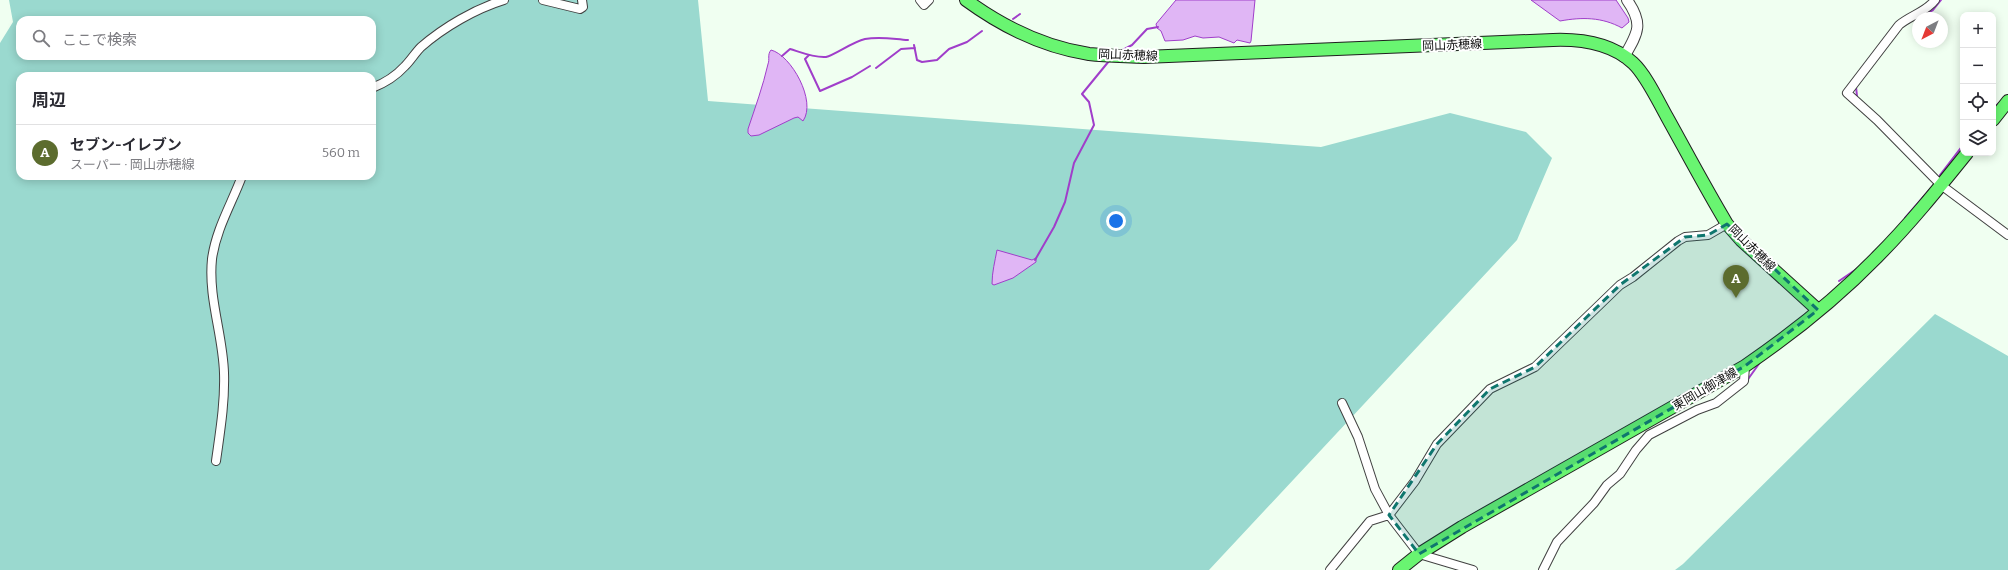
<!DOCTYPE html>
<html lang="ja">
<head>
<meta charset="utf-8">
<style>
	:root { --surface:#fff; --page:#f2f2f3; --text:#2b2b33; --muted:#7c7c81; --line:#e1e1e2; --accent:#5c6c2e }
	body { margin:0; font-family:Bitter,"Noto Sans JP",serif; background:var(--page); color:var(--text) }
	.controls { position:absolute; right:12px; top:12px; display:grid; overflow:hidden; border-radius:8px; box-shadow:0 2px 10px #0003 }
	.controls button { width:36px; height:36px; display:grid; place-items:center; padding:0; border:0; border-bottom:1px solid var(--line); background:var(--surface); color:var(--text); font:20px sans-serif }
	.compass { position:absolute; left:1912px; top:12px; width:36px; height:36px; border-radius:50%; background:var(--surface); box-shadow:0 2px 10px #0003; rotate:222deg }
	.you { position:absolute; left:1116px; top:221px; width:14px; height:14px; margin:-10px; border:3px solid #fff; border-radius:50%; background:#1a73e8; box-shadow:0 0 0 6px #1a73e833 }
	.badge { display:grid; place-items:center; width:26px; height:26px; border-radius:50%; background:var(--accent); color:#fff; font-size:13px; font-weight:700 }
	.pin { position:absolute; translate:-50% -33px; filter:drop-shadow(0 1px 2px #0008) }
	.pin::after { content:''; position:absolute; top:21px; width:14px; height:12px; background:inherit; clip-path:polygon(0 0,100% 0,50% 100%) }
	.list { margin:0; padding:0; list-style:none }
	h2 { display:flex; justify-content:space-between; align-items:center; height:52px; margin:0; padding:0 16px; font-size:17px }
	h2 small { font-size:13px; font-weight:400; color:var(--muted) }
	.list li { display:grid; grid-template-columns:26px 1fr auto; gap:12px; align-items:center; box-sizing:border-box; height:56px; padding:0 16px; border-top:1px solid var(--line) }
	.list b { display:block; font-size:15px; white-space:nowrap }
	.list p { margin:0; font-size:13px; white-space:nowrap; color:var(--muted) }
	.list em { font-size:13px; font-style:normal; color:var(--muted) }
	.icon { flex:none; width:22px; height:22px; fill:none; stroke:currentColor; stroke-width:2; stroke-linecap:round; stroke-linejoin:round }
	.map { position:relative; flex:none; width:2008px; height:570px; overflow:hidden }
	.search { position:absolute; background:var(--surface); box-shadow:0 2px 10px #0003; left:16px; top:16px; width:360px; height:44px; display:flex; align-items:center; gap:10px; box-sizing:border-box; padding:0 14px; border-radius:12px; color:var(--muted); font-size:15px }
	.panel { position:absolute; background:var(--surface); box-shadow:0 2px 10px #0003; left:16px; top:72px; width:360px; height:108px; border-radius:12px }
	.map>svg:first-child { display:block }
</style>
</head>
<body>
<div class="map">
<svg width="2008" height="570" viewBox="0 0 2008 570">
	<rect width="100%" height="100%" fill="#f0fff1"/>
	<path fill="#9ad9cf" fill-rule="evenodd" d="M9,0H698L708,101L1321,147L1450,113L1526,132L1552,158L1517,240L1209,570H0V43L13,22ZM20,20H372V56H20ZM20,76H372V176H20Z
		M1935,314L2008,356V570H1675L1683,564Z"/>
	<path fill="#e0b6f5" stroke="#a03eca" d="M1176,0H1255L1251,41L1250,43L1237,40L1234,43L1219,37L1203,38L1195,36L1183,40L1165,41L1161,31L1157,28L1156,24Z
		M1531,0H1616L1628,18L1629,22L1622,28C1602,17 1582,17 1560,21Z
		M771,50C791,55 817,101 803,121L798,117L794,118L759,135L751,136L748,133V129C755,108 763,86 768,64C770,59 767,55 771,50Z
		M997,250L1032,260L1036,258V262L1013,278L994,285L992,284C992,272 995,261 997,250Z"/>
	<g fill="none" stroke-linecap="round" stroke-linejoin="round">
		<path stroke="#a03eca" stroke-width="2" d="M1921,16L1933,10L1941,0
			M1013,19L1020,14
			M914,45L917,60L922,62L937,60L949,49L967,42L982,31
			M1119,52L1132,45L1147,29L1158,27
			M809,55L805,59L820,91L852,77L870,66
			M782,56L790,49C800,52 814,58 826,57C835,55 852,42 865,39C880,36 893,39 908,40
			M876,68L901,49L915,48
			M1856,87L1857,96
			M1993,109L1999,103
			M1879,117L1890,128
			M1940,175L1963,145
			M1905,218L1932,187
			M1035,260L1054,227L1065,202L1074,163L1094,125L1089,102L1082,94L1109,61
			M1839,281L1858,268
			M1746,382L1761,361"/>
		<g stroke="#414141" stroke-width="10">
			<path id="minor" d="M543,0L580,9L583,7L582,0
				M920,0L924,5L929,0
				M1935,0C1926,12 1911,15 1899,25L1847,93L1877,120L1941,185L2008,235
				M372,88C385,83 395,77 405,66C411,60 415,53 421,47C444,27 475,9 504,0
				M1342,403L1358,437L1375,489L1389,515L1419,554L1473,570
				M216,461C220,432 225,403 224,373C223,335 208,298 212,259C216,229 232,203 242,176
				M1330,570L1370,521L1389,515L1415,481L1437,444L1490,389L1535,367L1620,285L1633,277L1678,241L1685,237L1708,235L1727,224
				M1543,570L1557,542L1594,503L1607,485L1620,474L1636,450L1649,435L1697,410L1716,403L1744,381L1745,366"/>
		</g>
		<g stroke="#414141" stroke-width="12">
			<path id="tertiary" d="M1624,57C1638,33 1644,24 1627,0"/>
		</g>
		<g stroke="#1f1f1f" stroke-width="14">
			<path id="primary" d="M966,0C1003,27 1043,47 1089,54C1107,56 1126,56 1144,57L1553,40C1581,39 1611,43 1633,63C1646,75 1658,101 1667,117C1687,153 1706,189 1727,224L1741,240L1818,310
				M1993,120L2008,101
				M1399,570L1419,554L1462,527L1745,366C1792,334 1837,298 1877,257C1909,225 1938,189 1967,153"/>
		</g>
		<use href="#minor" stroke="#fff" stroke-width="8"/>
		<use href="#tertiary" stroke="#fff" stroke-width="10"/>
		<use href="#primary" stroke="#69f571" stroke-width="12"/>
	</g>
	<path fill="#0f766e" fill-opacity="0.2" stroke="#0f766e" stroke-width="3" stroke-dasharray="8 5" stroke-linejoin="round" d="M1727,224L1818,310L1745,366L1419,554L1389,515L1437,444L1490,389L1535,367L1620,285L1685,237L1708,235Z"/>
	<g text-anchor="middle" dominant-baseline="central" stroke-width="4" stroke-linejoin="round" paint-order="stroke">
		<g font-size="12" fill="#0e0e0e" stroke="#fff">
			<text transform="translate(1452 45) rotate(-2)">岡山赤穂線</text>
			<text transform="translate(1128 55) rotate(2)">岡山赤穂線</text>
			<text transform="translate(1752 248) rotate(45)">岡山赤穂線</text>
			<text transform="translate(1705 389) rotate(-30)">東岡山御津線</text>
		</g>
	</g>
</svg>
<div class="controls">
<button>+</button>
<button>−</button>
<button><svg class="icon" aria-label="locate" viewBox="0 0 24 24"><circle cx="12" cy="12" r="6"/><path d="M12 2v4M12 18v4M2 12h4M18 12h4"/></svg></button>
<button><svg class="icon" aria-label="layers" viewBox="0 0 24 24"><path d="M12 4l9 5-9 5-9-5zM3 14l9 5 9-5"/></svg></button>
</div>
<svg class="compass" viewBox="-18 -18 36 36"><path d="M0-13l5 13h-10z" fill="#e53935"/><path d="M0 13l5-13h-10z" fill="#7c7c81"/></svg>
<div class="you"></div>
<div class="pin badge" style="left:1736px;top:298px">A</div>
<div class="search"><svg class="icon" aria-label="search" viewBox="0 0 24 24"><circle cx="10" cy="10" r="6"/><path d="M15 15l6 6"/></svg>ここで検索</div>
<section class="panel">
<h2>周辺<small></small></h2>
<ul class="list">
<li><span class="badge">A</span><div><b>セブン-イレブン</b><p>スーパー · 岡山赤穂線</p></div><em>560 m</em></li>
</ul>
</section>
</div>
</body>
</html>
